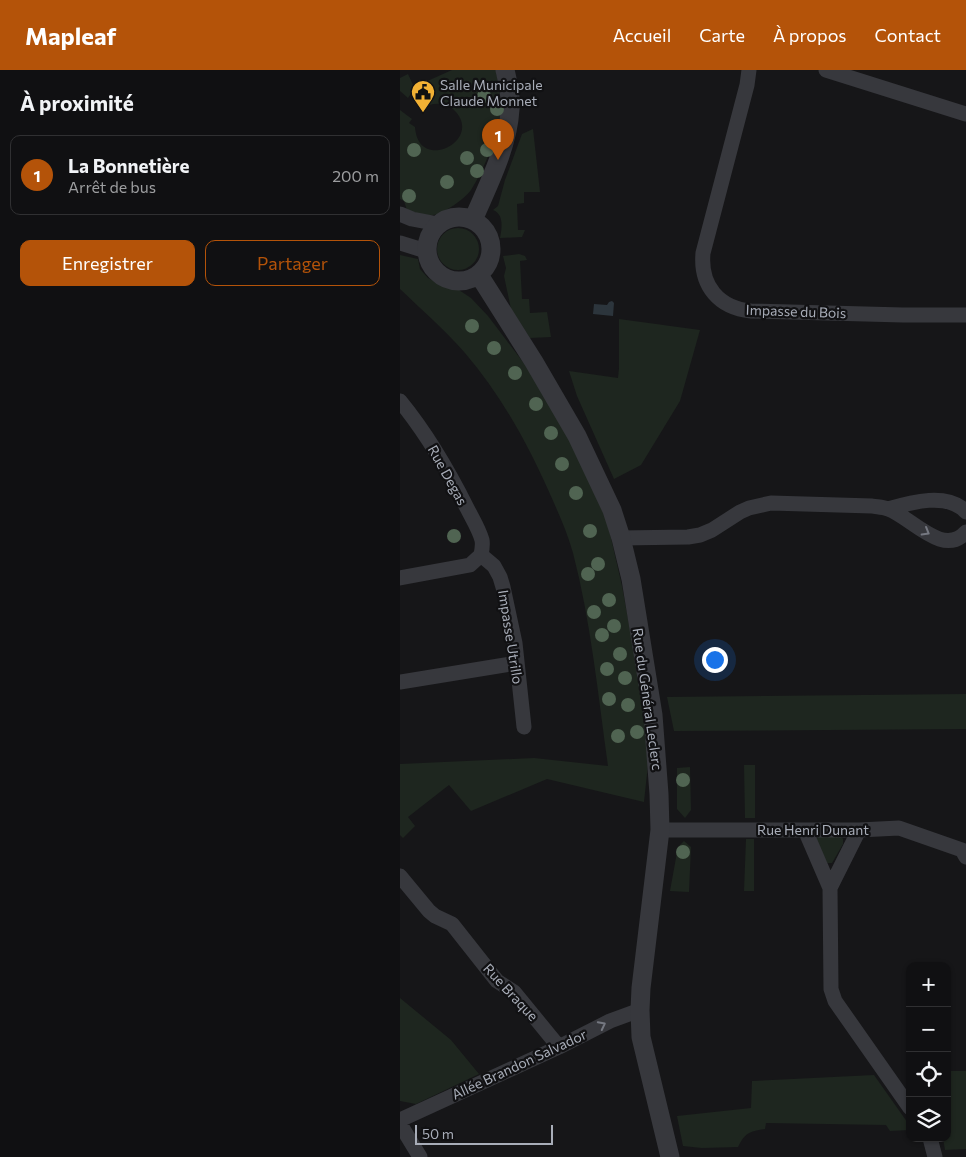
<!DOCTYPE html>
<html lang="fr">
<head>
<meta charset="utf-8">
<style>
	:root { --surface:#101012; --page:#1e1e20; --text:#f1f3f6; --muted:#9c9d9f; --line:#303032; --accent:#b45309 }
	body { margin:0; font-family:Commissioner,sans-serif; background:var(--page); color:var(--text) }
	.controls { position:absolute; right:15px; bottom:15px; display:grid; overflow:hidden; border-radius:10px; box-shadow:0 1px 4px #0004 }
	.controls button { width:45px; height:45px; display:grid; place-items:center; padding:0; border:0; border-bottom:1px solid var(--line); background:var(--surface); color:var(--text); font:25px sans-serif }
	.scale { position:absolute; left:15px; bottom:12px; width:138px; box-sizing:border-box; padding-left:5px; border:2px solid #a8adb8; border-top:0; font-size:14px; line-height:18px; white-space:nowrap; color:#a8adb8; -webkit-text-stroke:4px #111113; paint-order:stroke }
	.you { position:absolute; left:314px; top:589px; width:18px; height:18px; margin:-12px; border:4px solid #fff; border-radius:50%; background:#1a73e8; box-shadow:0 0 0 8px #1a73e833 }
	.badge { display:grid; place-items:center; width:32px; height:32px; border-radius:50%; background:var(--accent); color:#fff; font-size:16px; font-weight:700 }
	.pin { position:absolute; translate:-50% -41px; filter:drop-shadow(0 1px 2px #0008) }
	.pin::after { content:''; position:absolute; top:26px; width:18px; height:15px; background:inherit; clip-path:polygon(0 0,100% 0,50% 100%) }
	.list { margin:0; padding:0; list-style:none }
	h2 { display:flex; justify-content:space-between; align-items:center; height:65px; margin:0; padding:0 20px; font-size:21px }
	h2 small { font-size:16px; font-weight:400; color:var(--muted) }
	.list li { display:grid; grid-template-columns:32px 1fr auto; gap:15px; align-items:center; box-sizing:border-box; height:80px; margin:0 10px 10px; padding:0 10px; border:1px solid var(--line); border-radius:10px }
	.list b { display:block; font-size:19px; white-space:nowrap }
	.list p { margin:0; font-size:16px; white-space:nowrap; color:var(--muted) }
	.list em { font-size:16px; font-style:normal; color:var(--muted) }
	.actions { display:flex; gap:10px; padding:15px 20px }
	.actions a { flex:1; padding:11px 0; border:1px solid var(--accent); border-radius:10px; text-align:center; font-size:18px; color:var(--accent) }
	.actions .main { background:var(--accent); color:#fff }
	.icon { flex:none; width:28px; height:28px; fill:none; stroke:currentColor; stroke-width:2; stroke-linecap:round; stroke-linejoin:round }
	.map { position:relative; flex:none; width:566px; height:1087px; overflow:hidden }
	header { display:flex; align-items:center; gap:30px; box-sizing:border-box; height:70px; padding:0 25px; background:var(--accent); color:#fff }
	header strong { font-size:24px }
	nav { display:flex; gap:28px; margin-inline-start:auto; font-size:18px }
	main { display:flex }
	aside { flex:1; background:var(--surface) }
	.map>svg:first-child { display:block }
</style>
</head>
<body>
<header>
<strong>Mapleaf</strong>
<nav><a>Accueil</a><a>Carte</a><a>À propos</a><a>Contact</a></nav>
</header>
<main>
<aside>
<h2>À proximité<small></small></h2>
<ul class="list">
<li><span class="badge">1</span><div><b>La Bonnetière</b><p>Arrêt de bus</p></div><em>200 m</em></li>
</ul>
<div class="actions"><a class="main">Enregistrer</a><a>Partager</a></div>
</aside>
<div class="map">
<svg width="566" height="1087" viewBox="0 0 566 1087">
	<rect width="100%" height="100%" fill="#161618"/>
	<path fill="#1e261f" d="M52,0H96C98,13 101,28 100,42C97,69 85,97 71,120C65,129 43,144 33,145C25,146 15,142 7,140L4,131L0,129V40L12,49L9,53L15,57C18,104 85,70 54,40C47,33 38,33 29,35L12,22L8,28L0,21V8L8,4L14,17Z
		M133,59L140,122H124V133L117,134L118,160H125L122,167L100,168C102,158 104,144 93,140L98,136L105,110L122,64Z
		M37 179a21 21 0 1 1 42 0a21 21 0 1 1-42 0Z
		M119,184L125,186L127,190L120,191L122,229H129L130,243L147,242L151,267L130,268L111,239L104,206L106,198L103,186Z
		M0,185L18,189L20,199L28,208L44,216L59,220L71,228L88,246L129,300L162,352L203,433L222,516L246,648L249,685L244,732L147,709L71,741L49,715L8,747L15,756L3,768L0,765V694L134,688L208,696C198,625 191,552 173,483C168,465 161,449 154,433C131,380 103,327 65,283C45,260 22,240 0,219Z
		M219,249L300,260L280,331L241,395L214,409L177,326L169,301L218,308L219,298Z
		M566,624V659L274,661L267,627Z
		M344,695H355V748H345Z
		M290,697L291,740L285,748L277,739V698Z
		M420,766L441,767L443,769V774L432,793H427L416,769Z
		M346,769H354V821H344Z
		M284,771L291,777L289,822L270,821L278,777Z
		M0,928L51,970L79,1004L16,1034L0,1031Z
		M547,1001H566V1079L545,1080L543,1068H547Z
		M474,1005L510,1056V1060L490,1061L486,1055L366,1053L365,1059C349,1061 345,1063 338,1077L302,1078L283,1076L277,1046L351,1038L352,1011Z"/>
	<path fill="#2c353c" d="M212,231L214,233L213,246L193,244L194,234L207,235L209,232Z"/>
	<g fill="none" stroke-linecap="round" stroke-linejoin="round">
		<path stroke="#37383d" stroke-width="15" d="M349,0L347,15L303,183C300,216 319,238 351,241L503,245H566
			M426,0L566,44
			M0,144L12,149L38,154
			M0,173L26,181
			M0,331C27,364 48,400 67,438C72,448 79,459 82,470C83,475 82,480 81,485
			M488,439C511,432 548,422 566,442
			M221,468L288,467L300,465L312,460L340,442L349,438L371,433L472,436C477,437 483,437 488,439C511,447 543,488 566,462
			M81,485L94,496L100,507L103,517L115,573L124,657
			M0,508L70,495L81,485
			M0,612L117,593
			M260,760H459L499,758L562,780L566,787
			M405,760L430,818
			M459,760L430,818L431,919L435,931L510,1038
			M0,806L29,841L35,846L52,854L97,911L114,922L159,977
			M0,1050L159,977L210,951L240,940
			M0,1054L20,1087
			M530,1068L535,1087"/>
		<path stroke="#37383d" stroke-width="19" d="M27 179a32 32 0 1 1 64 0a32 32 0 1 1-64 0Z
			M73,150C88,115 108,77 110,39C111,25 108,13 105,0
			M79,205L134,292L177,366L212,440L221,468L231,509L253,645L259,724L260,760L241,918L240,940L241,967L270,1087"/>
	</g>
	<g fill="#506452">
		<circle cx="84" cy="26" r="7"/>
		<circle cx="97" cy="39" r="7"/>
		<circle cx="94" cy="58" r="7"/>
		<circle cx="14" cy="80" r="7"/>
		<circle cx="87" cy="80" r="7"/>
		<circle cx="67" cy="88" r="7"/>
		<circle cx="77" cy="101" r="7"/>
		<circle cx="47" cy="112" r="7"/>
		<circle cx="9" cy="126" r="7"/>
		<circle cx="72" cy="256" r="7"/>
		<circle cx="94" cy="278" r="7"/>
		<circle cx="115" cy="303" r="7"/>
		<circle cx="136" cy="334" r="7"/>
		<circle cx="151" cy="363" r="7"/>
		<circle cx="162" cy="394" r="7"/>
		<circle cx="176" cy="423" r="7"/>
		<circle cx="190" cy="461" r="7"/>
		<circle cx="54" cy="466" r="7"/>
		<circle cx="198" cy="494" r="7"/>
		<circle cx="188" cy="504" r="7"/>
		<circle cx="209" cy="530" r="7"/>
		<circle cx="194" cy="542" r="7"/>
		<circle cx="214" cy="556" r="7"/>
		<circle cx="202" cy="565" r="7"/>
		<circle cx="220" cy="584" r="7"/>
		<circle cx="207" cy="599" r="7"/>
		<circle cx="225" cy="608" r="7"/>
		<circle cx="209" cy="629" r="7"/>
		<circle cx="228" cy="635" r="7"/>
		<circle cx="237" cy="662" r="7"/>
		<circle cx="218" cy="666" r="7"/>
		<circle cx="283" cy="710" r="7"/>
		<circle cx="283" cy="782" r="7"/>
	</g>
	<defs><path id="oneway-chevron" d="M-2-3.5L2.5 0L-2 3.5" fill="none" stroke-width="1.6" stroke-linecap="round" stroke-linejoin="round" transform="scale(1.25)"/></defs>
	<g stroke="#757881">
		<use href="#oneway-chevron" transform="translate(526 462) rotate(30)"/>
		<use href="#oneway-chevron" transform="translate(202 955) rotate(-27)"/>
	</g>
	<defs>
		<g id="civic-pin" transform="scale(1.25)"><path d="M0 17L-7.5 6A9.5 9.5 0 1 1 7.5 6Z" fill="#f2b134" stroke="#111113"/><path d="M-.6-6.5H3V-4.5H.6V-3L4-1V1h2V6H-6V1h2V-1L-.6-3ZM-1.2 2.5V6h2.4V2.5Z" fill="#111"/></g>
	</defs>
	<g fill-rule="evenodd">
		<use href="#civic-pin" x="23" y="22"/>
	</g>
	<g text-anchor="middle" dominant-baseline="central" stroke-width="4.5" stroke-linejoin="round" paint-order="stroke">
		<g font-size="14" fill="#a8adb8" stroke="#111113" text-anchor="start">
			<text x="40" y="14">Salle Municipale<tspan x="40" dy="16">Claude Monnet</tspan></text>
		</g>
		<g font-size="14" fill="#a8adb8" stroke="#111113">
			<text transform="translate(396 241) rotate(2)">Impasse du Bois</text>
			<text transform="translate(48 405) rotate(61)">Rue Degas</text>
			<text transform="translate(111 567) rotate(81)">Impasse Utrillo</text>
			<text transform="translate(248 629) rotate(82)">Rue du Général Leclerc</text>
			<text x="413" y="759">Rue Henri Dunant</text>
			<text transform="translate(111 922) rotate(47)">Rue Braque</text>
			<text transform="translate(119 994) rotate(-25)">Allée Brandon Salvador</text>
		</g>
	</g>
</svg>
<div class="controls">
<button>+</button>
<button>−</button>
<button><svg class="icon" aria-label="locate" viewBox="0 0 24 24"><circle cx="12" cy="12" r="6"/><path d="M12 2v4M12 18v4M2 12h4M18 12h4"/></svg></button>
<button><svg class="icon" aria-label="layers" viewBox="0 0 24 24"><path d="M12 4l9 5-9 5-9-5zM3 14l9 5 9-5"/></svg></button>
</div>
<div class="scale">50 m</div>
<div class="you"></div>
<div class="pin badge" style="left:98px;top:90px">1</div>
</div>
</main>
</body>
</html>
